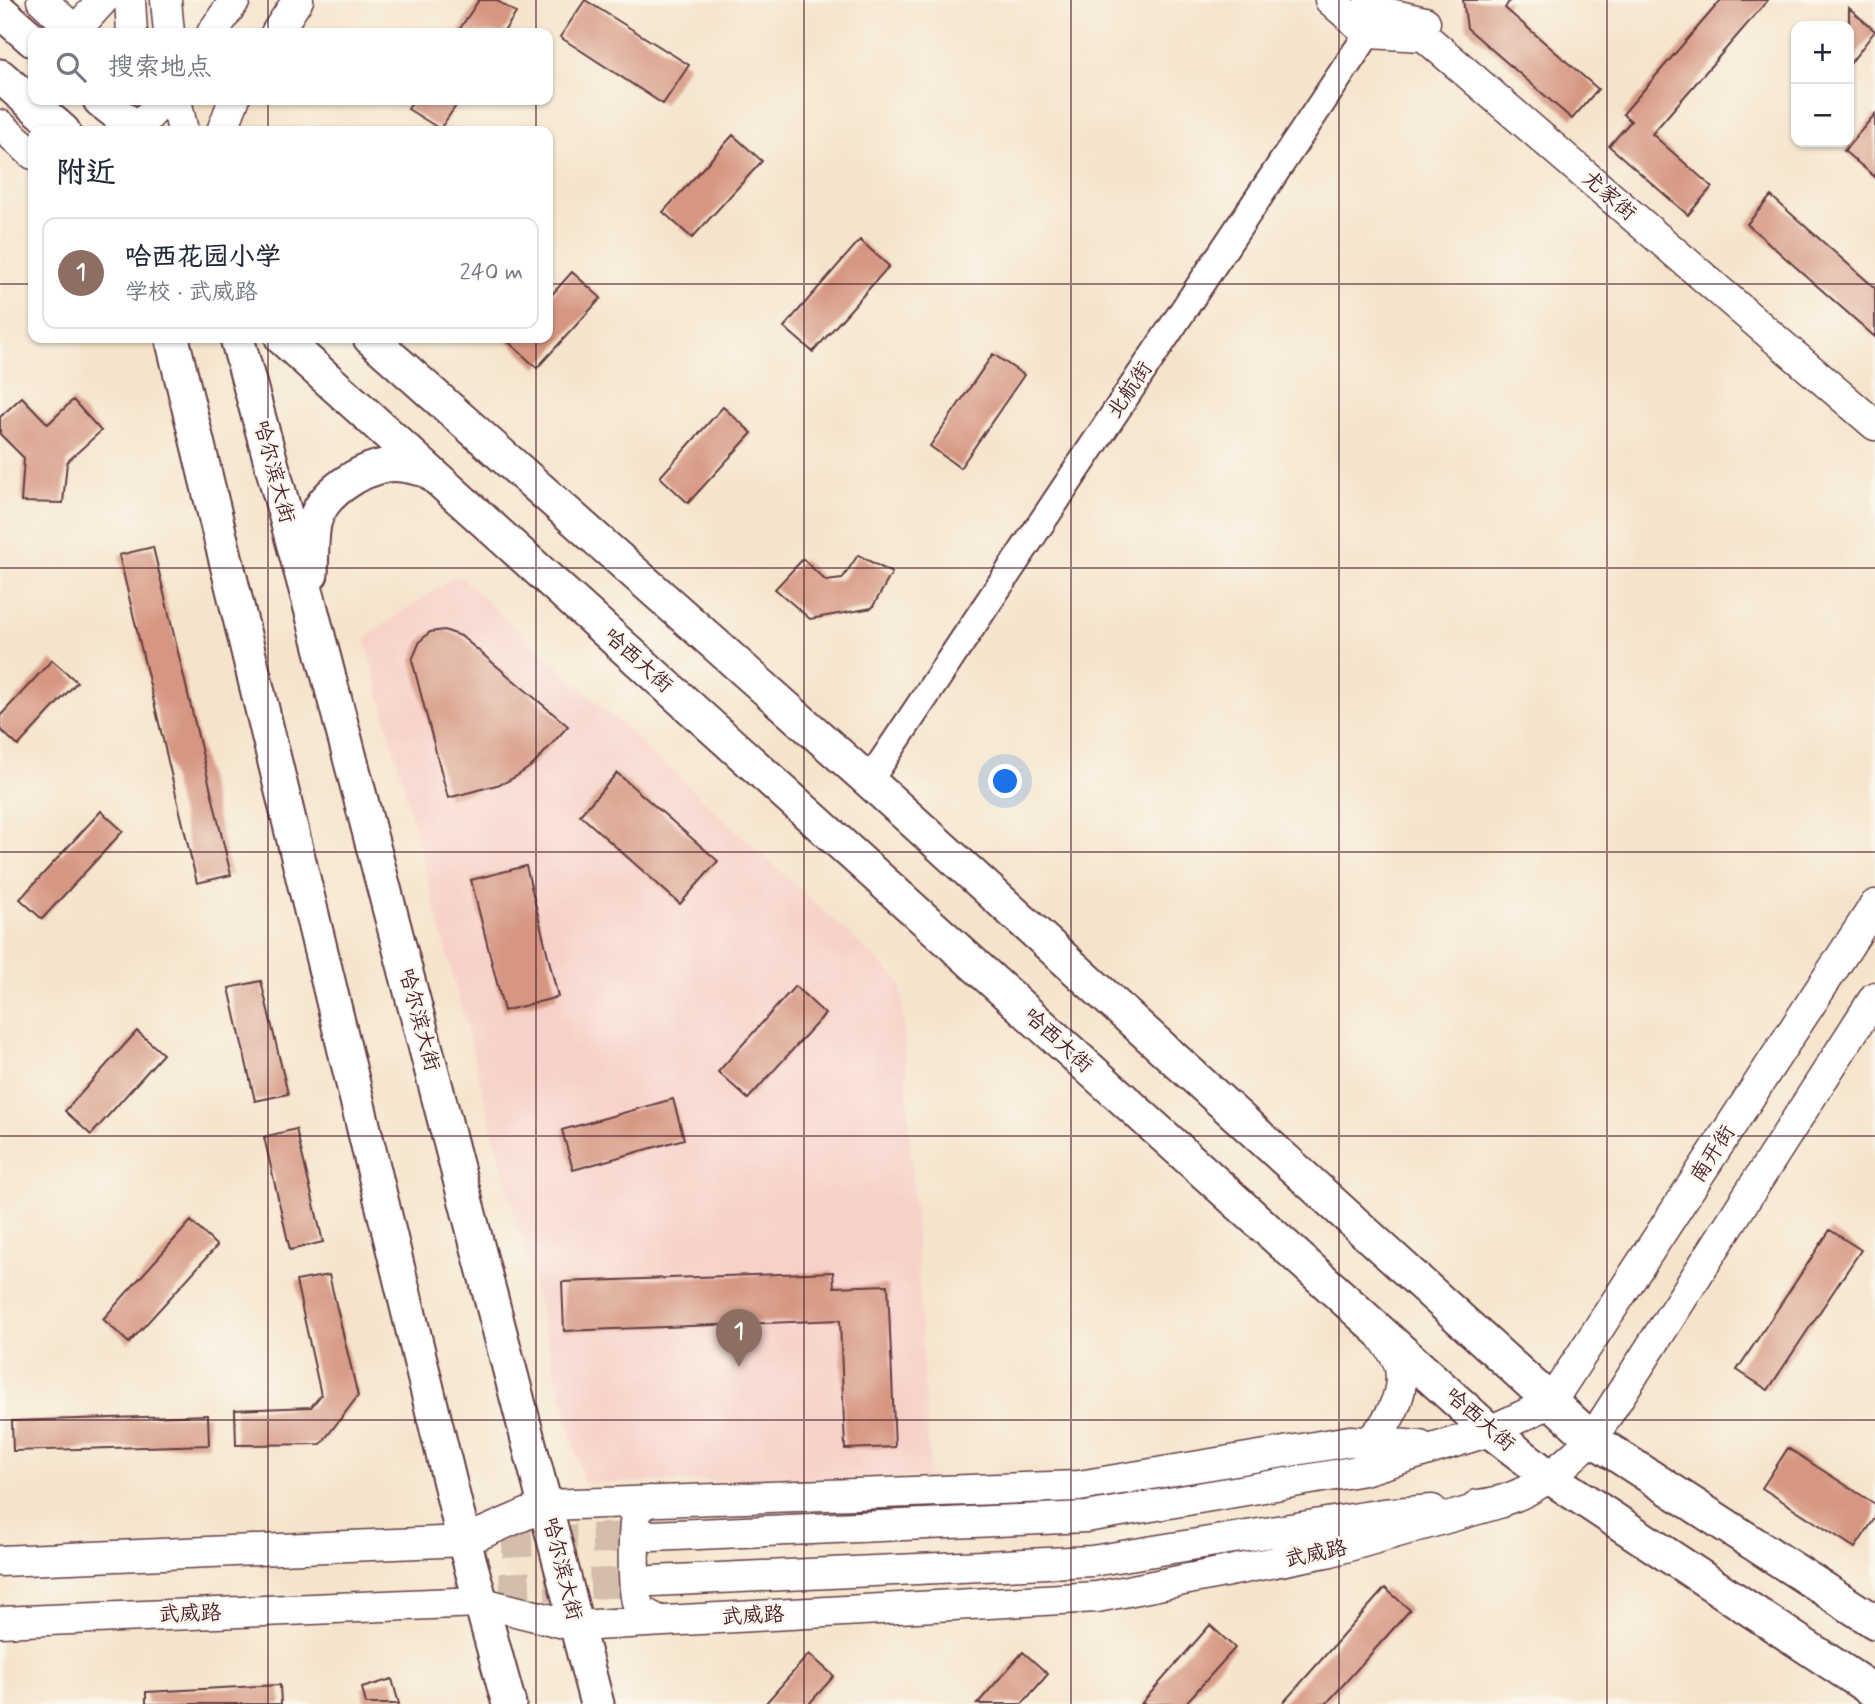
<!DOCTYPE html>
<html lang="zh">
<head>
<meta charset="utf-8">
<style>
	:root { --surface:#fff; --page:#f6f6f7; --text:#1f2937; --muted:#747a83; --line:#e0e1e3; --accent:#0b8043 }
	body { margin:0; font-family:Mynerve,"LXGW WenKai TC",sans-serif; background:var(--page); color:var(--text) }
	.controls { position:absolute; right:21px; top:21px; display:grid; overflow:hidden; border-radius:14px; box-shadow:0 2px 5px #0004 }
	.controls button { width:63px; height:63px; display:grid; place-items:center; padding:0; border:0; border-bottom:2px solid var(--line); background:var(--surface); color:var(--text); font:35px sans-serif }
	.you { position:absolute; left:1006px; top:782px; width:24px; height:24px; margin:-18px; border:5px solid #fff; border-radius:50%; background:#1a73e8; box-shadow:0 0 0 10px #1a73e833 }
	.badge { display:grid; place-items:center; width:46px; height:46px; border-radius:50%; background:var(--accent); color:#fff; font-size:23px; font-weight:700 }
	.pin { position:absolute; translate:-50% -58px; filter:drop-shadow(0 2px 4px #0008) }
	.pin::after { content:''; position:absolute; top:37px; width:24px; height:21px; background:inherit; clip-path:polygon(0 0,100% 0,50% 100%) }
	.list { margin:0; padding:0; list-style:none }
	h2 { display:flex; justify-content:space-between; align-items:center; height:91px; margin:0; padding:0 28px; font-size:30px }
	h2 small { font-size:23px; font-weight:400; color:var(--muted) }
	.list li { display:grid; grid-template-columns:46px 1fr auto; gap:21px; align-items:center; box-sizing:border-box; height:112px; margin:0 14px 14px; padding:0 14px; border:2px solid var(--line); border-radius:14px }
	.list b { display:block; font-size:26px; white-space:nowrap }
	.list p { margin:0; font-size:23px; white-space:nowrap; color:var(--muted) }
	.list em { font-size:23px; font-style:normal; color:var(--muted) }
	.icon { flex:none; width:38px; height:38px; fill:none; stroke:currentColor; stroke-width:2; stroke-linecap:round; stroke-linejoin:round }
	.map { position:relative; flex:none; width:1875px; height:1704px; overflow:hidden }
	.search { position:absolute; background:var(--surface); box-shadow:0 2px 5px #0004; left:28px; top:28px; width:525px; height:77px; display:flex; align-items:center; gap:18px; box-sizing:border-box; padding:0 24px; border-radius:14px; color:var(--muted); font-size:26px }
	.panel { position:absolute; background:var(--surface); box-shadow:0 2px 5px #0004; left:28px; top:126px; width:525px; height:217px; border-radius:14px }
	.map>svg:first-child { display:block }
</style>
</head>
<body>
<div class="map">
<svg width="1875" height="1704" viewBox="0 0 1875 1704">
	<rect width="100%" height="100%" fill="#fbf7ec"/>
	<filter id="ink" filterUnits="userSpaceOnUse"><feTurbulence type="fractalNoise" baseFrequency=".0143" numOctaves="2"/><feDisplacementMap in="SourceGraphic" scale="14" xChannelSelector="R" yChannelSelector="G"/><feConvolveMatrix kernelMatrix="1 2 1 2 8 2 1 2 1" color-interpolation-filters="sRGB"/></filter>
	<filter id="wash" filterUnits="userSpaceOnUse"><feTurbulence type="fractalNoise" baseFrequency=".00686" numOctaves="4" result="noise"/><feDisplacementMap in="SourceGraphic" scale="28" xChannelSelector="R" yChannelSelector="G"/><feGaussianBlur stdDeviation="1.57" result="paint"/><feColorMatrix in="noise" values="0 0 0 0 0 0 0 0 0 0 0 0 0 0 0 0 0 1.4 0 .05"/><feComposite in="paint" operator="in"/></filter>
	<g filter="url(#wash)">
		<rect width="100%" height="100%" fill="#f5e4cc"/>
		<path fill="#f7d1c9" d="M458,575L901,982L930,1478L584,1483L365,637Z"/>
		<g id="blocks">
			<path fill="#d69681" d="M479,0H496L516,13L503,33H457Z
				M585,0L689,65L663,104L560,37Z
				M1463,0H1510L1505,8L1598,89L1572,119L1467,28Z
				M1721,0H1768L1652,134L1712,187L1688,215L1609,146L1631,121L1623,114Z
				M1849,8L1875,31L1849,65Z
				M414,100H460L440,129L408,109Z
				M1875,114V177L1844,151Z
				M733,135L762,161L692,238L663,212Z
				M1771,196L1875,288V337L1747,224Z
				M860,240L889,266L813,352L784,327Z
				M572,272L601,298L537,368L504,338H548V299Z
				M993,354L1024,375L960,468L930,446Z
				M22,397L48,424L73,400L101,431L67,462L63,503L21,502L24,458L0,434V417Z
				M723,407L752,433L688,503L660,477Z
				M153,547L231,875L197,883L119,555Z
				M858,555L892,573L872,608L810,619L775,589L803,559L826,581L842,579Z
				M444,630L461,636L568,726L534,764L517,776L504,783L448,798L412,660L420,641L430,632Z
				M52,660L77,682L18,746L0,729V716Z
				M617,773L718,861L680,904L580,815Z
				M101,811L123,831L42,919L20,899Z
				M526,866L558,997L504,1011L471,880Z
				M261,981L288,1094L255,1101L229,988Z
				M795,986L825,1014L748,1099L718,1072Z
				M137,1031L163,1054L91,1135L65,1111Z
				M673,1099L684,1139L573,1170L562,1130Z
				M296,1129L323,1242L290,1250L264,1137Z
				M191,1221L217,1246L129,1343L103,1319Z
				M1830,1230L1861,1250L1768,1390L1737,1370Z
				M833,1272L834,1287L888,1285L895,1447L845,1449L840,1320L564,1331L562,1282Z
				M329,1275L358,1396L321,1444L236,1445L235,1410L311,1407L321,1395L296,1281Z
				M208,1415L209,1445L13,1451L12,1421Z
				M1788,1448L1875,1504V1518L1855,1548L1762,1488Z
				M1385,1588L1410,1610L1326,1704H1282Z
				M1210,1625L1235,1648L1185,1704H1141Z
				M1023,1652L1048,1674L1022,1704H977Z
				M809,1654L834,1676L809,1704H765Z
				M392,1679L399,1704H366L362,1688Z
				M280,1685L281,1704H146V1692Z"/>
		</g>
	</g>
	<g filter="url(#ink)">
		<use href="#blocks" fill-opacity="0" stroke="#643d43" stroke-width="2"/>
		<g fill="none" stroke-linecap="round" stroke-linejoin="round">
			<path stroke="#d3bdac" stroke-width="30" stroke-dasharray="30 15" stroke-linecap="butt" d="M457,1545L652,1536
				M455,1590L653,1581"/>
			<g stroke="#643d43" stroke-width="30">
				<path id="tertiary" d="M869,781L1379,17"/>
			</g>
			<g stroke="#643d43" stroke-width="33">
				<path id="secondary" d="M42,0L77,33
					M130,0L132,33
					M166,0L169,33
					M1330,0L1368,33L1424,36L1875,425
					M1369,0L1382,12L1425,22
					M73,33L103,0
					M212,33L235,0
					M276,33L298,0
					M176,100L183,131
					M0,125L33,154
					M137,129L163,100
					M222,131L234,100
					M1367,1443C1388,1426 1407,1392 1399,1364C1396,1355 1387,1344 1382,1336
					M650,1501L637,1509C633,1525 632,1591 638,1605C642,1614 652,1617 660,1621
					M1478,1505C1527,1501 1558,1471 1592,1439L1875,997
					M652,1536L1086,1517L1364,1470L1490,1431L1550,1403L1875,905
					M0,1561L464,1541L547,1505L1079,1486L1350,1441L1420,1446
					M653,1581L1092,1561L1383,1514L1432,1510
					M0,1622L479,1602L576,1626L1097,1597L1331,1551L1499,1503"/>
			</g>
			<g stroke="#643d43" stroke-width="37">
				<path id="primary" d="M0,11L33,40
					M0,76L63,131
					M100,100L139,131
					M172,338L464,1541L509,1704
					M237,338L309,601L597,1704
					M282,338L1490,1431L1551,1478L1875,1692
					M370,338L869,781L1592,1439L1875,1622
					M311,574C312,558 311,540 314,524C320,494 360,469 389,465C401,463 415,468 427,470"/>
			</g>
			<use href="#tertiary" stroke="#fff" stroke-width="26"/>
			<use href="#secondary" stroke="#fff" stroke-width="30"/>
			<use href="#primary" stroke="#fff" stroke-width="33"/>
		</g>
	</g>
	<path fill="none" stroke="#4a1f2b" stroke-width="2" stroke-opacity="0.55" d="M268,0V33M536,0V33M804,0V1704M1071,0V1704M1339,0V1704M1607,0V1704M268,100V131M536,100V131M0,284H33M548,284H1875M268,338V1704M536,338V1704M0,568H1875M0,852H1875M0,1136H1875M0,1420H1875"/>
	<g text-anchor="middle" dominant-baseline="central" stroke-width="5" stroke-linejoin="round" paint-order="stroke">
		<g font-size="21" fill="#4a1f2b" stroke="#fbf7ec">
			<text transform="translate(1609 196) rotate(41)">尤家街</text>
			<text transform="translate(1130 390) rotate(-56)">北航街</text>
			<text transform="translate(274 472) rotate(75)">哈尔滨大街</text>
			<text transform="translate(638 661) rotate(42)">哈西大街</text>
			<text transform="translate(419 1020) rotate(75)">哈尔滨大街</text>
			<text transform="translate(1058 1041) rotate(42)">哈西大街</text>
			<text transform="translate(1713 1154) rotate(-57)">南开街</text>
			<text transform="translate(1480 1420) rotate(41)">哈西大街</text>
			<text transform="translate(1316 1554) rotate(-12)">武威路</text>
			<text transform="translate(562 1569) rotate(76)">哈尔滨大街</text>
			<text transform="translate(190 1614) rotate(-2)">武威路</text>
			<text transform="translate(753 1616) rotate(-3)">武威路</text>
		</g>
	</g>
</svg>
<div class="controls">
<button>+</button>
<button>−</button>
</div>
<div class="you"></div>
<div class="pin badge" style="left:739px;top:1367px;background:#8d6e63">1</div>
<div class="search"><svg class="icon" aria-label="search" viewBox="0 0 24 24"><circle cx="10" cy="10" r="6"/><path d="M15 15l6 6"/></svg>搜索地点</div>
<section class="panel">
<h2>附近<small></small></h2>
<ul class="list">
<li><span class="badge" style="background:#8d6e63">1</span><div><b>哈西花园小学</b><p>学校 · 武威路</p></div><em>240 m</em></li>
</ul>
</section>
</div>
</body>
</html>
